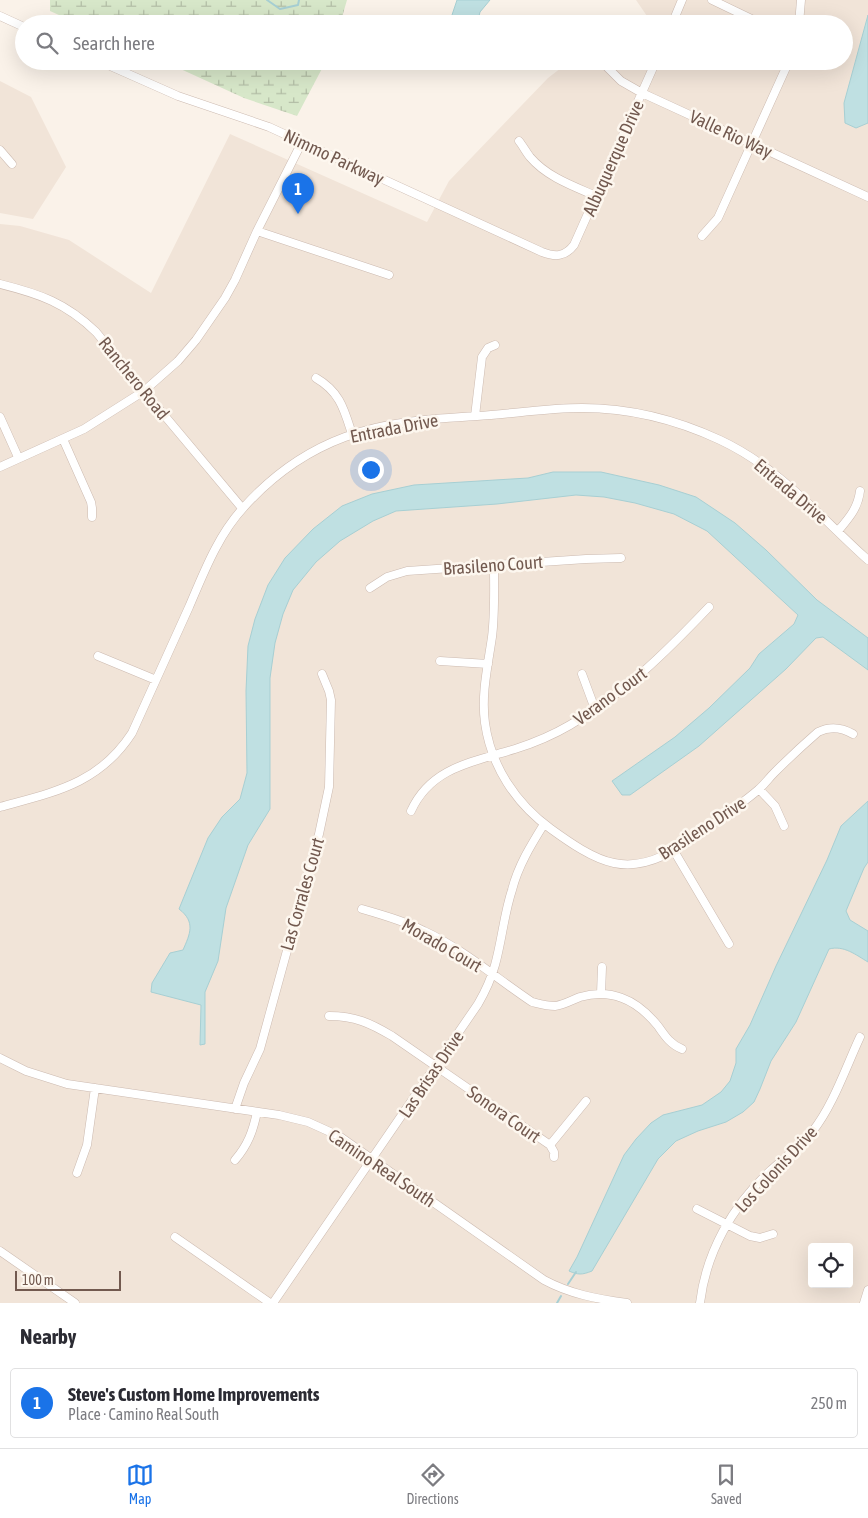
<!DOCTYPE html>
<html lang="en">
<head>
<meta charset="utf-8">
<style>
	:root { --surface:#fff; --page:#f7f7f7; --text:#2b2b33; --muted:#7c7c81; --line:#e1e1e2; --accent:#1a73e8 }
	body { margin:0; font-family:"Asap Condensed",sans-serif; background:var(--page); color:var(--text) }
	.controls { position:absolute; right:15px; bottom:15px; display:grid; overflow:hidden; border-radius:5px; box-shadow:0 5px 20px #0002 }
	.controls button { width:45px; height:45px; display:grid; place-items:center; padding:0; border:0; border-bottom:1px solid var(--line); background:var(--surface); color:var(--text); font:25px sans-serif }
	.scale { position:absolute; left:15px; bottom:12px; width:106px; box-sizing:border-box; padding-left:5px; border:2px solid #72594f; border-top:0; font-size:14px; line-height:18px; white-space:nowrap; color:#72594f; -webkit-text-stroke:4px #fdf7ef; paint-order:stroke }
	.you { position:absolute; left:370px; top:469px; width:18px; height:18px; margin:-12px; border:4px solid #fff; border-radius:50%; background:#1a73e8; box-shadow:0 0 0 8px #1a73e833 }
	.badge { display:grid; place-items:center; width:32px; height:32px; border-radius:50%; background:var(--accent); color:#fff; font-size:16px; font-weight:700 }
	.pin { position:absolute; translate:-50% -41px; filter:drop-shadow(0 1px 2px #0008) }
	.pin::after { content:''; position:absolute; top:26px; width:18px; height:15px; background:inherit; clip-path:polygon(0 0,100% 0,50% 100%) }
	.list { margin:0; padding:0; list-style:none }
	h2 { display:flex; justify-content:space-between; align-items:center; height:65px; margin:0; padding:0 20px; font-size:21px }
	h2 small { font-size:16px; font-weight:400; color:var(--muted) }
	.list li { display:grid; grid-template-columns:32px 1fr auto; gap:15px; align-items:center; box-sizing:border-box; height:70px; margin:0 10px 10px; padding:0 10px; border:1px solid var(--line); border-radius:5px }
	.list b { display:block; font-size:19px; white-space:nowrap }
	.list p { margin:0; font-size:16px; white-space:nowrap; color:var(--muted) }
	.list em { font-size:16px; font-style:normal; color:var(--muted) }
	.icon { flex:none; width:28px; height:28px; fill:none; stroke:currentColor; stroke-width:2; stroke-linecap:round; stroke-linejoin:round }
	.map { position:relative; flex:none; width:868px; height:1303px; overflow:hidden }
	.search { position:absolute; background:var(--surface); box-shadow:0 5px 20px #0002; left:15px; right:15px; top:15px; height:55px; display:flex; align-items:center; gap:12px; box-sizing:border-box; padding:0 18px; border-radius:28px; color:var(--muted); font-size:19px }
	.sheet { height:145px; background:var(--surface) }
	nav { display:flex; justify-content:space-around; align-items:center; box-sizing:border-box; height:70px; border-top:1px solid var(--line); background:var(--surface); font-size:14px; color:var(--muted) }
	nav a { display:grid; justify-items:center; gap:2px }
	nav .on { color:var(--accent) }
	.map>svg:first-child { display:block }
</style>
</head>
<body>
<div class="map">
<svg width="868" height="1303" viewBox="0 0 868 1303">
	<defs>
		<pattern id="wetland-marsh" width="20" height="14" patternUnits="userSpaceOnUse" patternTransform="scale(1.25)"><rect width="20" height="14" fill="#d7e7c9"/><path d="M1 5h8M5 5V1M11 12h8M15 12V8" fill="none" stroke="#b3bea6"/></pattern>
	</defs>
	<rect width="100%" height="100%" fill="#faf2e9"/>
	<path fill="#f1e4d8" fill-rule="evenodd" d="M636,0H868V1303H0V224L20,226L69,240L151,293L230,134L427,222L449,181L548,78L570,61H844V24H633L649,19ZM812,1247H849V1284H812Z
		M0,81L31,97L66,167L33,219L0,213Z"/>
	<path fill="url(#wetland-marsh)" d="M50,0H347L340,24H79L50,11Z
		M163,61H326L297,116L244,98Z"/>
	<path fill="#bfe0e2" stroke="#a7cfd3" d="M457,0H490L480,12L477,24H449Z
		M868,15V123L856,128L845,123L844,103Z
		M553,472H601L659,485L696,497L735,523L766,550L817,600L868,638V670L823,637L816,638L786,669L699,746L630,795H622L612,781L675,737L709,708L750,668L759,654L794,624L798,615L707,531L674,514L635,503L604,497L576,495L497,504L396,511L373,521L340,541L316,562L293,590L283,614L275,643L270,678V809L248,845L226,908L218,961L205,992V1044L200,1045L201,1005L151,992L152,983L170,953L183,950C190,934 196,922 179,909L208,838L222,817L240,799L247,773L246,691L248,646L255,619L268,585L285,558L313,529L342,506L372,494L414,485L528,478Z
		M868,801V862L864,868L846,911L850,920L868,931V962C856,955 844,945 829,949L796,1022L771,1061L760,1089L754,1102L743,1112L726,1122L698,1131L676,1141L658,1159L592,1271C582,1275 578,1275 569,1271L577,1257L624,1155L636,1139L651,1123L663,1115L702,1105L721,1092L730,1081L736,1063V1049L750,1025L776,966L827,860L841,826Z"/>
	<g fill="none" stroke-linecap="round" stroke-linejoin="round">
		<path stroke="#a7cfd3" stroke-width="2" d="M267,0L280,9L298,5L299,0
			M568,1284L576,1272
			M557,1303L561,1296"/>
		<g stroke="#ccbab0" stroke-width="9">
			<path id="minor" d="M712,0L762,24
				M0,16L24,27
				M672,24L682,0
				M799,24L801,0
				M99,61L178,96L269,127L542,252C555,257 565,257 574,245L656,61
				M601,61L621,81L642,93L868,197
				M519,141C523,146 526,152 530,157C547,177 573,186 596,196
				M0,150L12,164
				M257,231L389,275
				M702,236L718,218L789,61
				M0,284C40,294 66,303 96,332L159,409L242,508
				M316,378C340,392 344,409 352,434
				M475,416L482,357L488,348L495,345
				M0,417L18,457
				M63,439L91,502L92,508V517
				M0,467L84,429L144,391L178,361L196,340L225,298L235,280L257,231L302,142
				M838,531C849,518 858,508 860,491
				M494,565C494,589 495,613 492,637C488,665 481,694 485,723C491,766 516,804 551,829C569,842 593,859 614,863C652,871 684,844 712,824C728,813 744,802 758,790C764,785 768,779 774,773C788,759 803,745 818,732C830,726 841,727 853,734
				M370,588L387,577L407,571L586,559L621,558
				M98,656L156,680
				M440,661L488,664
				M582,674L595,709
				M759,789L775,806L784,826
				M0,807C54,792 99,784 132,733C151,691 170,649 189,607C204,572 218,535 244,507C272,476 307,451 345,437C388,421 432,419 477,416C511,414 547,408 582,408C629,408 677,420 720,440C780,468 820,517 868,560
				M411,811C431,767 473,762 515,749C534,743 553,735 570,725C625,693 666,652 709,607
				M674,851L729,944
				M362,909C383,915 404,921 424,931C463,949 496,978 532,1002C540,1004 547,1006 555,1006C564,1005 572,1000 580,997C594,993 609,993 622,998C636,1003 649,1015 658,1026C665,1036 670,1044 682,1049
				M601,994L602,967
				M329,1016C355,1016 370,1023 392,1036L550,1145L554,1152V1157
				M0,1058L26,1071L67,1084L279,1115L308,1122L339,1136L544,1280C570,1294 597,1299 627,1303
				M235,1109L244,1083L260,1049L319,834L329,787L331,700L329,691L322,674
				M550,1145L586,1101
				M235,1160C248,1145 253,1131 257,1112
				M77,1173L87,1145L95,1088
				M697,1209L750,1236L760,1238L773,1234
				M175,1237L270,1303
				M0,1251L75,1303
				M273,1303L478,1004C485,992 491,979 495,965C502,940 504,914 512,890C518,866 531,845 544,824
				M700,1303C706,1252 733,1205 770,1171C784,1158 800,1147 812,1132C833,1106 846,1067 860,1037
				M864,1303L868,1290"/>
		</g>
		<use href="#minor" stroke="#fff" stroke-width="8"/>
	</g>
	<g text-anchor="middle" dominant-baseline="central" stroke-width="5" stroke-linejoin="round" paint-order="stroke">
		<g font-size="18" fill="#72594f" stroke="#fdf7ef">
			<text transform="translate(731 134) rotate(25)">Valle Rio Way</text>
			<text transform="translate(334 157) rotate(25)">Nimmo Parkway</text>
			<text transform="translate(613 158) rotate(-66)">Albuquerque Drive</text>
			<text transform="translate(134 378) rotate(51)">Ranchero Road</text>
			<text transform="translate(394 428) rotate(-11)">Entrada Drive</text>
			<text transform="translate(791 491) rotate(40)">Entrada Drive</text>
			<text transform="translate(493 565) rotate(-4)">Brasileno Court</text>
			<text transform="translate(610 696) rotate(-36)">Verano Court</text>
			<text transform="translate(702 828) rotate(-33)">Brasileno Drive</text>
			<text transform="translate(302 894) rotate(-74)">Las Corrales Court</text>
			<text transform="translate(442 945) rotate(30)">Morado Court</text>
			<text transform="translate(431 1074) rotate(-56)">Las Brisas Drive</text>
			<text transform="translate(504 1114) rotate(35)">Sonora Court</text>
			<text transform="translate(382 1168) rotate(34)">Camino Real South</text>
			<text transform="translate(776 1169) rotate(-47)">Los Colonis Drive</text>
		</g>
	</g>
</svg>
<div class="controls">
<button><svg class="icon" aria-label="locate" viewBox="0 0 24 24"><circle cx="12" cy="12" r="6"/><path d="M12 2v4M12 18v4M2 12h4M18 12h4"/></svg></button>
</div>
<div class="scale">100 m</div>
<div class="you"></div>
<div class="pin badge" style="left:298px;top:214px">1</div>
<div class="search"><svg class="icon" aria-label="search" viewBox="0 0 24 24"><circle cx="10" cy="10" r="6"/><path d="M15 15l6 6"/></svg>Search here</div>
</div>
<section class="sheet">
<h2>Nearby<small></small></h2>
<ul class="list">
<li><span class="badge">1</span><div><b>Steve's Custom Home Improvements</b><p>Place · Camino Real South</p></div><em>250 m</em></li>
</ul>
</section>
<nav>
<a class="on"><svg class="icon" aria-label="map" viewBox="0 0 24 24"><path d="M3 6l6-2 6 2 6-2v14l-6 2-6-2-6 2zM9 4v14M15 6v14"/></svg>Map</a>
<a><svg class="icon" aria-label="directions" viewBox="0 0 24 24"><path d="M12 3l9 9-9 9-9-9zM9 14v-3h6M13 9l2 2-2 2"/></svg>Directions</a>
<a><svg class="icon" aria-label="saved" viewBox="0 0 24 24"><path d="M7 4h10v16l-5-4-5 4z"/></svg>Saved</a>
</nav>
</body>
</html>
